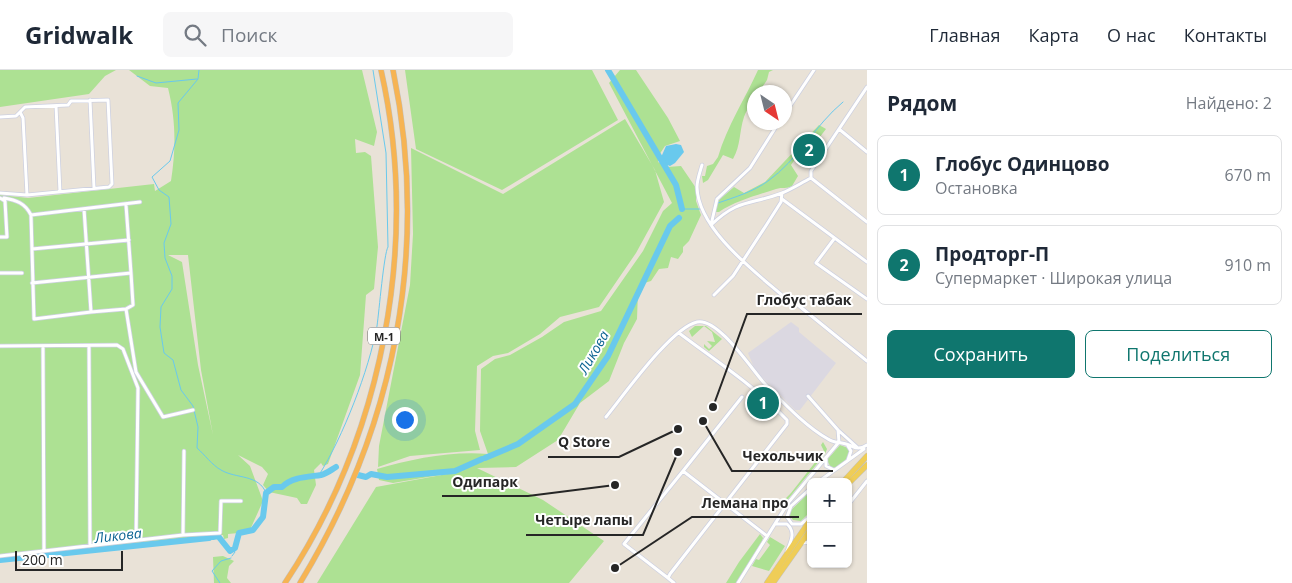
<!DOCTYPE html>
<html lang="ru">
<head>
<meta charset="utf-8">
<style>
	:root { --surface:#fff; --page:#f6f6f7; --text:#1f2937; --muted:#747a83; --line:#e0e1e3; --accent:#0f766e }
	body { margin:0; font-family:"Open Sans",sans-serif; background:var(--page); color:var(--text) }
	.controls { position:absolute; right:15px; bottom:15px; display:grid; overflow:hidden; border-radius:8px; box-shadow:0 1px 4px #0004 }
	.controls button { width:45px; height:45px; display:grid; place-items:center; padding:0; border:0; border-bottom:1px solid var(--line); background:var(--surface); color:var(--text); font:25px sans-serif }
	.compass { position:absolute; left:747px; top:15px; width:45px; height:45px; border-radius:50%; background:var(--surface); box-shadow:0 1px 4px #0004; rotate:145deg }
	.scale { position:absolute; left:15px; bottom:12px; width:108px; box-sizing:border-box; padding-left:5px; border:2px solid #262626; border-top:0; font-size:14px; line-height:18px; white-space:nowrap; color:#262626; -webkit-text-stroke:4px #fff; paint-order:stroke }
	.you { position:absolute; left:404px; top:349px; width:18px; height:18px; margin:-12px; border:4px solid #fff; border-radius:50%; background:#1a73e8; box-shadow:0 0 0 8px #1a73e833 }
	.badge { display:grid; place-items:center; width:32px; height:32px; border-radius:50%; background:var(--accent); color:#fff; font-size:16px; font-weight:700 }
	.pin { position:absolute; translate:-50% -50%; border:2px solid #fff; box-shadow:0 1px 5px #0006 }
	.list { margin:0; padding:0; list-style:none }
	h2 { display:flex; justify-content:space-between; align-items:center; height:65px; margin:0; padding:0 20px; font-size:21px }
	h2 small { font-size:16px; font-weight:400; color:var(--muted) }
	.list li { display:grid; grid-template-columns:32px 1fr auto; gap:15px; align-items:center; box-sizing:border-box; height:80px; margin:0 10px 10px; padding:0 10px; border:1px solid var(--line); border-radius:8px }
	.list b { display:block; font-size:19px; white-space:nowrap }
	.list p { margin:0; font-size:16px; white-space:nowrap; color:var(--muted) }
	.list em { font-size:16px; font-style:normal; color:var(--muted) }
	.actions { display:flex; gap:10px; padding:15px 20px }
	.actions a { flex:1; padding:11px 0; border:1px solid var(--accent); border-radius:8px; text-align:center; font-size:18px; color:var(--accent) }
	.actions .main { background:var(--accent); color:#fff }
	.icon { flex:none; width:28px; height:28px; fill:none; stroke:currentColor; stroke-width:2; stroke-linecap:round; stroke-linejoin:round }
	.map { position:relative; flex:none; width:867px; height:513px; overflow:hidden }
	header { display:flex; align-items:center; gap:30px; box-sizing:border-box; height:70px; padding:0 25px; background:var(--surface); border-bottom:1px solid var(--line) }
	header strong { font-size:24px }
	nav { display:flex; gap:28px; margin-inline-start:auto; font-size:18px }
	.search { width:350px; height:45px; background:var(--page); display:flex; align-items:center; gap:12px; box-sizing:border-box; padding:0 18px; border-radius:8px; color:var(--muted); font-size:19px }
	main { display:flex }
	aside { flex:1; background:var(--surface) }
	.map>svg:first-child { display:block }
</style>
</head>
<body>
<header>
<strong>Gridwalk</strong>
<div class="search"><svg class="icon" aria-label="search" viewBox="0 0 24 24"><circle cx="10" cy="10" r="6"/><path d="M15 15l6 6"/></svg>Поиск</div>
<nav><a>Главная</a><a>Карта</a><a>О нас</a><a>Контакты</a></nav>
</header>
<main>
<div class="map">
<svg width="867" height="513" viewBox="0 0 867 513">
	<rect width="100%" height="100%" fill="#e9e2d7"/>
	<path fill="#dbd8e1" d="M791,252L799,258V262L836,293L800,340H795L755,300L748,283Z"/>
	<path fill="#ade193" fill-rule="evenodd" d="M0,0H116L105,6L89,24L0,37Z
		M129,0H362L377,62L374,76L355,69L356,83L365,82L371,86L378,177L374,219L366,225L360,305L328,394L323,396L321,393L314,400L316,415L307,434H301L297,428L269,422L263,415L268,404L262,397L238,385L250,396L263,431L249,462L228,464V468L224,469L223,465L0,487V125L28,128L154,114L155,121L171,111C176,79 176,50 168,18L150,16ZM168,185H188L201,300L213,365L198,295L182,192Z
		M405,0H592L618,50L502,120L416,79Z
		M620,0H636L668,48L680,71L665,76L659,85L658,92L667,97L681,96L696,118V131L701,145L689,171L683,177V182L678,189L671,187L668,198L659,199L651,211L644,213L638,221L637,249L624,273L609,311L580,333L558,370L516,397L477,398L543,430L604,471L569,513H317L376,417L469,400L393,413L379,410L377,399C413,389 450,381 488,384L480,361L481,299L495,289L510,285L542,267L564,252L601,241L643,181L663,141L672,133L609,13Z
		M758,0H773L769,2L767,10L759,22H754C754,33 747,38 744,47C739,62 741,75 733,89L723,85L708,110L703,113L702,106H705L707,96L713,94L718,87C727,56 745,29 758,0Z
		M625,49L655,100L664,132L636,183L599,237L560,247L540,264L508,283L493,286L477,296L475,361L480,380L410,386L378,397L379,376L410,215L413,164L411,78L503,124Z
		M819,55L826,59L816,72L805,75L791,95L798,106L792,116C787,119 782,117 776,119C758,125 735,131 719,142H715L719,130L734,117L744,123L765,112Z
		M695,256H706L722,269L709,281L704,277V274L709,279L712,276L707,271L715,272L712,262L704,256L692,267L689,261Z
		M823,372L827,379L825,384L784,434L781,433L791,423L824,381L821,375Z
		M840,375L848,378L850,382C847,390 840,398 831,398L827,390Z
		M811,421V441L801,451L793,450L790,446L791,440Z
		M760,464L763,468L762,471L736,513H726L739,492Z
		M770,467L785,476L769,501L752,496L756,489L759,490L770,475L767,472Z
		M223,486L234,491L229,496L227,508L231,513H214L213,487Z"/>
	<path fill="#69c9ed" d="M676,74L681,75L684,82L675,93L670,96L659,92L666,76Z"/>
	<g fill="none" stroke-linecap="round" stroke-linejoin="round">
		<path stroke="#69c9ed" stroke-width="1" d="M199,0L198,9L178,33L179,60L170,91L152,107L159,120L169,127L171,154L164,173L165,188L172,206V219L161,237L160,257L164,283L173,290L181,320L193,336L198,357L197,378C205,385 212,395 221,400C236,409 259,404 266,423
			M137,6L156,13L197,9
			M718,133C735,127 753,122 768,111C798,90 815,55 843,32
			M682,139H700
			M319,405C343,367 369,300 377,256C379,242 384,183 388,177L386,83L373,0
			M232,486L235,482L233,479
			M220,513L212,501L221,491L231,488"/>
		<path stroke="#69c9ed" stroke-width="6" d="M608,0L676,115L682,139
			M485,388L518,374L575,334L608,286L670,156L679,148
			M358,405L366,407L371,404L387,407L455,401L482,389
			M213,467L218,466L230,481L235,478L239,463L253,460L263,447L266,423L274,417H282C292,407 307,407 321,405C326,404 331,400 336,397
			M0,490L209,468"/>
		<g stroke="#cdd0e0" stroke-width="4.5">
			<path id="minor" d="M90,30L94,118
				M56,36L60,122
				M20,42L23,48L27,125
				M784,45L814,0
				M0,47L16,46L25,37L68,35L71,31L108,30L112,114L109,117L27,125L0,123
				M839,59L867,82
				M702,95C700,102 697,110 697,117C698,159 754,201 783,226L788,227L867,291
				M811,108V101L867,17
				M811,108L867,152
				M0,128L5,131L7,167H0
				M4,128C16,130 25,133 31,145L140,132
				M782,129L867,192
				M126,135L131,203
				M31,145L34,249L91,242L84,139
				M711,155L717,129L750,98L779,52
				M711,155C739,128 751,135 782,123C792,119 801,113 811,108
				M834,169L816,193L867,229
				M32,179L129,170
				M0,203H22
				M32,213L131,203L133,235L126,239L91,242
				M714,225L733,206L767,154L781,132L782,123
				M126,239L136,302L163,347L193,340
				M0,276L117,275L123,279L138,318L136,470
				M89,276L90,476
				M43,277L44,481
				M808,326L838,360L858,378
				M742,327L683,401L767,466
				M606,347C624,325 671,258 697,252C718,247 752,300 765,314C784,333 805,356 828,369C833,373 840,372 846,374C855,377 858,381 867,375
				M848,376L851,381L848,390
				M826,387V396L834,400
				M818,412L864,379
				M848,435L867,411
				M791,436L787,447L792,454H801L811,446
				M790,437L811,418
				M777,454H787C796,462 791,471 787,481
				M183,465L184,381
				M802,473L811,472
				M0,486L183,465L220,463L221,431H241
				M668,508L624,474L683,401
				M674,513L668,508L670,504L787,354V350C755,316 716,291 679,263
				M738,513L788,433L839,372L838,360"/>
		</g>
		<g stroke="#c2c2c2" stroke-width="6">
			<path id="primary" d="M843,412L867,386
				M848,414L867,395
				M767,513L811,449
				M773,513L811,459"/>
		</g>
		<g stroke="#c2c2c2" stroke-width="6">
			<path id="trunk" d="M285,513C383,365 420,173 381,0
				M300,513C395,357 430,180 393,0"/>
		</g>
		<use href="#minor" stroke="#fff" stroke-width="3"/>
		<use href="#primary" stroke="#efcd57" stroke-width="5"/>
		<use href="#trunk" stroke="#f6b453" stroke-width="5"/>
	</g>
	<g text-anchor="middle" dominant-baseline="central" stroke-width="4" stroke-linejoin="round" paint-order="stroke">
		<rect fill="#fff" stroke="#676767" stroke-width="1" x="368" y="257.5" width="32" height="17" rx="4"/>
		<g font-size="11" font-weight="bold" fill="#262626">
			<text x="384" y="266">М-1</text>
		</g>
		<g font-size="14" font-style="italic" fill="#0d6493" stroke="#fff">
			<text transform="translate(593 282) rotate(-60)">Ликова</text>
			<text transform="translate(118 465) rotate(-6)">Ликова</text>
		</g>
	</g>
	<path fill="none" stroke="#262626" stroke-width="2" d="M713 337L747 244H862M678 359L619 387H548M703 351L732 401H833M615 415L528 426H442M615 498L692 447H799M678 382L643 465H526"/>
	<g fill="#262626" stroke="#fff" stroke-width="2">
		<circle cx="713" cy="337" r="5"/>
		<circle cx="678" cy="359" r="5"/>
		<circle cx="703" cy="351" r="5"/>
		<circle cx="615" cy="415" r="5"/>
		<circle cx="615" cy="498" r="5"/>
		<circle cx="678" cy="382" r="5"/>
	</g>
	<g font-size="14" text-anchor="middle" font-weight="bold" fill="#262626" stroke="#fff" stroke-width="4" stroke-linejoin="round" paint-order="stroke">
		<text x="804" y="235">Глобус табак</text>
		<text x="584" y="377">Q Store</text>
		<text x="783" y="391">Чехольчик</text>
		<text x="485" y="417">Одипарк</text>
		<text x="745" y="438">Лемана про</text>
		<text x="584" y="455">Четыре лапы</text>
	</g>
</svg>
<div class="controls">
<button>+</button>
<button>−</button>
</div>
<svg class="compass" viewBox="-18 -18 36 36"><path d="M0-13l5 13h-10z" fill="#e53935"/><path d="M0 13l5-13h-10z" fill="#747a83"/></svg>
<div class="scale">200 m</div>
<div class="you"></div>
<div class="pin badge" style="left:763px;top:333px">1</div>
<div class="pin badge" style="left:809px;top:80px">2</div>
</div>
<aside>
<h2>Рядом<small>Найдено: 2</small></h2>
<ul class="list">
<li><span class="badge">1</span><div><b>Глобус Одинцово</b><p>Остановка</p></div><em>670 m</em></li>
<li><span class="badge">2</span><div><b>Продторг-П</b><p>Супермаркет · Широкая улица</p></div><em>910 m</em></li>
</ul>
<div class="actions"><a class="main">Сохранить</a><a>Поделиться</a></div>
</aside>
</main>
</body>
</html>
